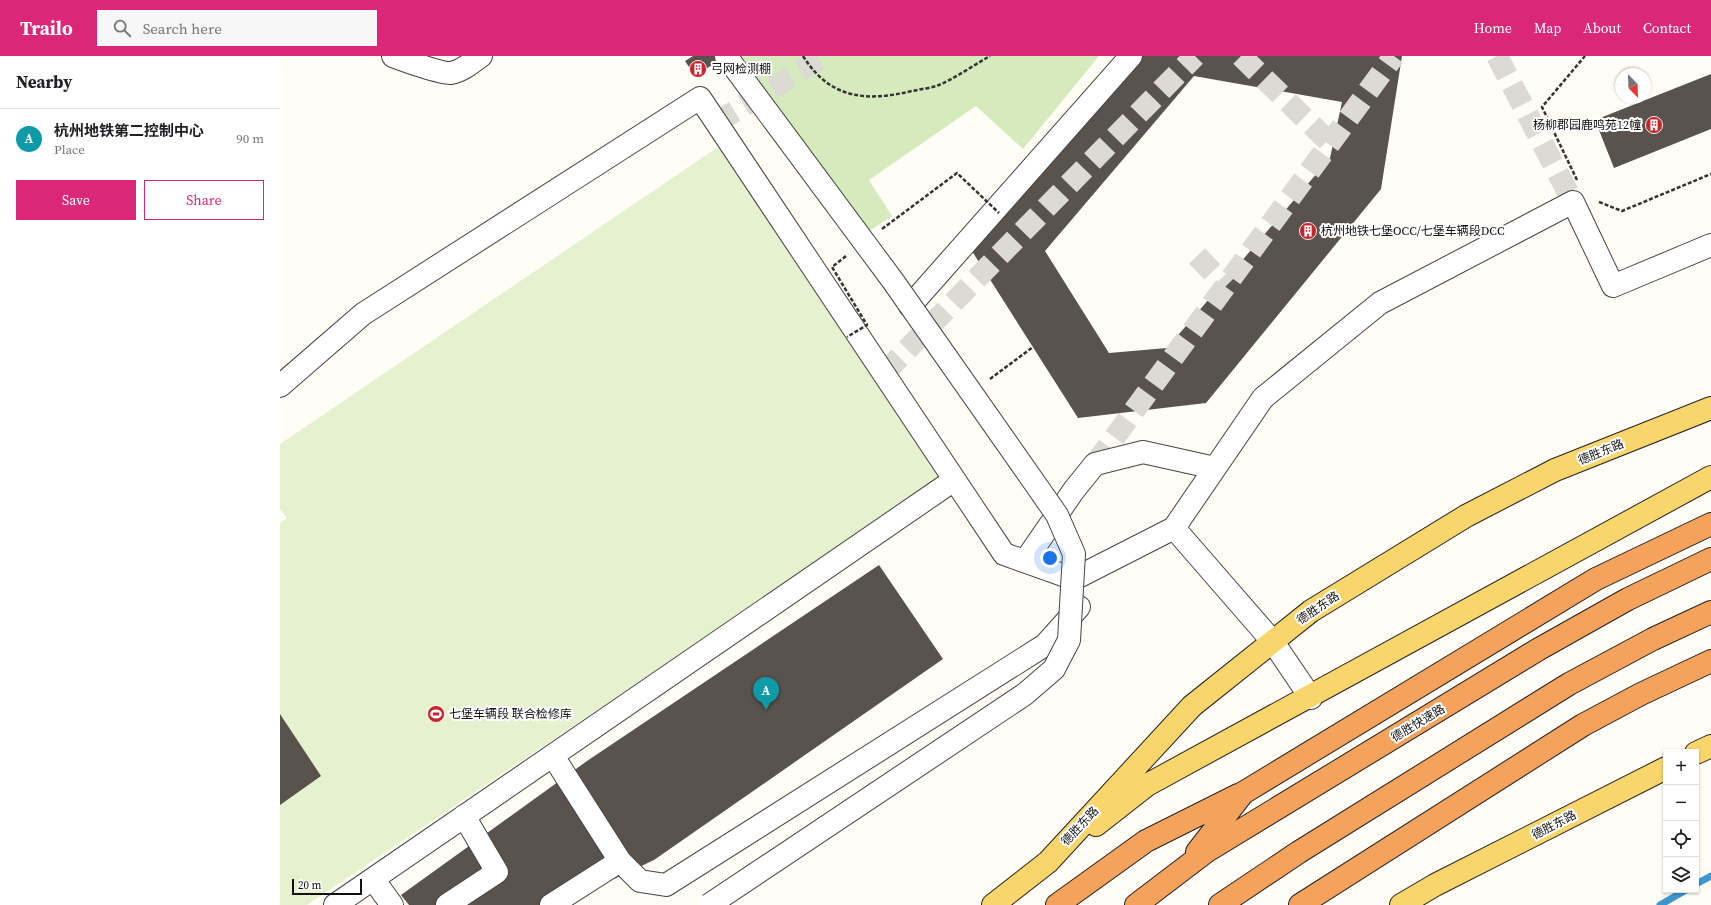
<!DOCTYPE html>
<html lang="en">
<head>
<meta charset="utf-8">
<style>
	:root { --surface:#fff; --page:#f6f6f6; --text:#202124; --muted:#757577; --line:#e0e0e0; --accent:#db2777 }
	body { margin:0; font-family:"Source Serif 4","Noto Sans SC",serif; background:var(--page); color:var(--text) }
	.controls { position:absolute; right:12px; bottom:12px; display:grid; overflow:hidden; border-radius:0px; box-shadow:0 1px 3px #0004 }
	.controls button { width:36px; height:36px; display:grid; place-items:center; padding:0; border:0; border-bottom:1px solid var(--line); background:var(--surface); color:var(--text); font:20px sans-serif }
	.compass { position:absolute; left:1335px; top:12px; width:36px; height:36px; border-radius:50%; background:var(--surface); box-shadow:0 1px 3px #0004; rotate:157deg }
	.scale { position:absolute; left:12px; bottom:10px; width:70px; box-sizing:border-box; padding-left:4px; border:2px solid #111; border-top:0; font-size:11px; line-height:14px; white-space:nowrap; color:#111; -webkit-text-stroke:3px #fff; paint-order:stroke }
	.you { position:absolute; left:770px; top:502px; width:14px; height:14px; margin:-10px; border:3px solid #fff; border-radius:50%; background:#1a73e8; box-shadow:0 0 0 6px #1a73e833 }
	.badge { display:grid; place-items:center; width:26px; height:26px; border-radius:50%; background:var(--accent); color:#fff; font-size:13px; font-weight:700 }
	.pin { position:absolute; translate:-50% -33px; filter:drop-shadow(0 1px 2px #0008) }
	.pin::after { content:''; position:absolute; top:21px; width:14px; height:12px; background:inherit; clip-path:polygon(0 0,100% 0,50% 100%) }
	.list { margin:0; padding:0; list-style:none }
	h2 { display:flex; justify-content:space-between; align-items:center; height:52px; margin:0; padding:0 16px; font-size:17px }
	h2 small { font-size:13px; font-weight:400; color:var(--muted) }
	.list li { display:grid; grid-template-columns:26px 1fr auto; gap:12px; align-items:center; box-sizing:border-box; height:60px; padding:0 16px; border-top:1px solid var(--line) }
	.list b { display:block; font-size:15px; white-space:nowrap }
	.list p { margin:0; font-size:13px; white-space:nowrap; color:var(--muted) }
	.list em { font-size:13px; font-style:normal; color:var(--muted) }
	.actions { display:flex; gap:8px; padding:12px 16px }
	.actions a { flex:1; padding:9px 0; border:1px solid var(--accent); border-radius:0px; text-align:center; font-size:14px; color:var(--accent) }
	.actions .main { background:var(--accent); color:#fff }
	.icon { flex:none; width:22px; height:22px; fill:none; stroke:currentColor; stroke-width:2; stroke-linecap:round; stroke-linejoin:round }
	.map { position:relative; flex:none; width:1431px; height:849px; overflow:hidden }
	header { display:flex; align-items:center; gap:24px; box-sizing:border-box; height:56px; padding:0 20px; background:var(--accent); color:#fff }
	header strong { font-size:19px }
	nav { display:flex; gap:22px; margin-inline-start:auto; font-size:14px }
	.search { width:280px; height:36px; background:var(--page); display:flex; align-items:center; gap:10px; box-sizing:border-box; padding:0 14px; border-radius:0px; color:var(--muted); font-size:15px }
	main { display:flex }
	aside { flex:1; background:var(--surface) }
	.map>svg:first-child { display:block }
</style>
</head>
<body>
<header>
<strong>Trailo</strong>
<div class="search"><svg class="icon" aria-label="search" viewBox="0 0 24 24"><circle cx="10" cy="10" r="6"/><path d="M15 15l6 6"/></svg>Search here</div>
<nav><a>Home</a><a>Map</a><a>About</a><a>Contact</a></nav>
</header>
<main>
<aside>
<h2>Nearby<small></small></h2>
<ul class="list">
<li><span class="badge" style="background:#0f9aa8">A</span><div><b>杭州地铁第二控制中心</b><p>Place</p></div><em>90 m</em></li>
</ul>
<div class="actions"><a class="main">Save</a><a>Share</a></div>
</aside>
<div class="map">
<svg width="1431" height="849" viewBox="0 0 1431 849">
	<rect width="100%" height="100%" fill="#fffdf5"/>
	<path fill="#d5ebbd" d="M457,0H819L743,93L696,50L589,124L612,160L577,183Z"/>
	<path fill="#e6f2cf" d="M438,91L662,422L27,849H0V467L7,462L0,453V388Z"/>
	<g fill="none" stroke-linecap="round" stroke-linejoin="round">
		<path stroke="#3f96cf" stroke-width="7" d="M1416,828L1431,820
			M1380,849L1406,834"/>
	</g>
	<path fill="#5a524d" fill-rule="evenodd" d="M413,0H446L415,20L405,5Z
		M852,0H1122L1101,133L926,347L798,362L690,192ZM914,20L1062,46L1050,102L887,292L829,297L765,195Z
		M1431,18V73L1334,112L1315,64Z
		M599,509L663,603L374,804L279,849H129L121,839L307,705Z
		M0,658L41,720L0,749Z"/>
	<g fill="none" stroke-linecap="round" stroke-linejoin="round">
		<path stroke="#dbdad3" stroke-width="22" stroke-dasharray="22 11" stroke-linecap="butt" d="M961,0L1050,87
			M1217,0L1293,146
			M436,67L544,0
			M917,200L946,230
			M604,317L915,0
			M815,408L1114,0"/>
		<g stroke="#444" stroke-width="24">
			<path id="minor" d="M113,0C123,4 162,18 171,17C182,15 193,6 201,0
				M630,250L851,0
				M0,330L83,258L420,42L724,498L794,523L894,472L983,342L1100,247L1293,146L1333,230L1431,189
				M894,472L993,586L1031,642
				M745,505L794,434L815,408L863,396L935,412
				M273,700L340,805L360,825L386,829L765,589L799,551
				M93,823L112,849
				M55,849L674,424
				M167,849L217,816L184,760
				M271,849L340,805"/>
		</g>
		<g stroke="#222" stroke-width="24">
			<path id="major" d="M1416,697L1431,690
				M816,769L867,729L1431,421
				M713,849L768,806L912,650L1031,555L1186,460L1275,414L1431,352
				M1121,849L1155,829L1386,712"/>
		</g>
		<g stroke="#222" stroke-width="24">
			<path id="highway" d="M917,796L963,737L1316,523L1431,468
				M777,849L866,785L958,739
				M856,849L927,795L1259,593L1348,543L1431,503
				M940,849L1019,796L1289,628L1373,583L1431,556
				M1020,849L1303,669L1361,638L1431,605"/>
		</g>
		<path stroke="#333" stroke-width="2.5" stroke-dasharray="4 2" stroke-linecap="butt" d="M1297,124L1262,51L1305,0
			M1319,146L1342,155L1431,118
			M710,323L753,291"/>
		<use href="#minor" stroke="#fff" stroke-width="22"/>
		<use href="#major" stroke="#f9d66b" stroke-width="22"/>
		<use href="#highway" stroke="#f5a25d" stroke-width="22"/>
		<g stroke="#444" stroke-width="24" stroke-linecap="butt">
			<path id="minor-bridge" d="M429,849L745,638L774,613L789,584L794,498L777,459L754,426L613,225L446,0"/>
		</g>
		<path stroke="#333" stroke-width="2.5" stroke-dasharray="4 2" stroke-linecap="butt" d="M523,0C550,43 586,46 632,35C641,33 651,32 659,29C677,21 694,9 710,0
			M602,173L677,117L719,157
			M566,200L552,211L587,269L567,281"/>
		<use href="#minor-bridge" stroke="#fff" stroke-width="22"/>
	</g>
	<defs>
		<g id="building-disc" transform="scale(0.9)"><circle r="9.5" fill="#c4262e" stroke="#fff"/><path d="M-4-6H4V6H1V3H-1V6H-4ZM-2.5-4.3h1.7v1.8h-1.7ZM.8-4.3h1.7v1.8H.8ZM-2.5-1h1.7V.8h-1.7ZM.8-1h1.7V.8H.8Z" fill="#fff"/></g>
		<g id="stadium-disc" transform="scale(0.9)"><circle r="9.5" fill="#c4262e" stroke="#fff"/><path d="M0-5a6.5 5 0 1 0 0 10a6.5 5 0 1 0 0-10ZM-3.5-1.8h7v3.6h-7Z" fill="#fff"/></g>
	</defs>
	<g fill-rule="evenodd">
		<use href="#building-disc" x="418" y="13"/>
		<use href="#building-disc" x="1374" y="69"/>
		<use href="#building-disc" x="1028" y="175"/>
		<use href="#stadium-disc" x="156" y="658"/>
	</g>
	<g text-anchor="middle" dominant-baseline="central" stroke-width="4" stroke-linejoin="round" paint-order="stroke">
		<g font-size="12" fill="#111" stroke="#fff" text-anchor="start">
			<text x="431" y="13">弓网检测棚</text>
			<text x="1361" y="69" text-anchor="end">杨柳郡园鹿鸣苑12幢</text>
			<text x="1041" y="175">杭州地铁七堡OCC/七堡车辆段DCC</text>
			<text x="169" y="658">七堡车辆段 联合检修库</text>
		</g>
		<g font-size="12" fill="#111" stroke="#fff">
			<text transform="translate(1321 396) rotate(-22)">德胜东路</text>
			<text transform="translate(1038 552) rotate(-34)">德胜东路</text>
			<text transform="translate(1138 667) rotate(-31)">德胜快速路</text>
			<text transform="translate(1274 769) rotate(-27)">德胜东路</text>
			<text transform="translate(800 770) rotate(-47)">德胜东路</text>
		</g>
	</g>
</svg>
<div class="controls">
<button>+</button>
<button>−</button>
<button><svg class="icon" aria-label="locate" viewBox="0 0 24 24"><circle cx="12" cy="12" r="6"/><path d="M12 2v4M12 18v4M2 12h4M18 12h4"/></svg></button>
<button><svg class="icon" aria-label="layers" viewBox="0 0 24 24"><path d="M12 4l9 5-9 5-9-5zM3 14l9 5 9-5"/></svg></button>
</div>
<svg class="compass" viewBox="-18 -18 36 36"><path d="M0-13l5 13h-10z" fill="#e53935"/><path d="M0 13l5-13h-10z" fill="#757577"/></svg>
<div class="scale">20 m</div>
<div class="you"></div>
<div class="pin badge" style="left:486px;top:654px;background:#0f9aa8">A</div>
</div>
</main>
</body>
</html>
